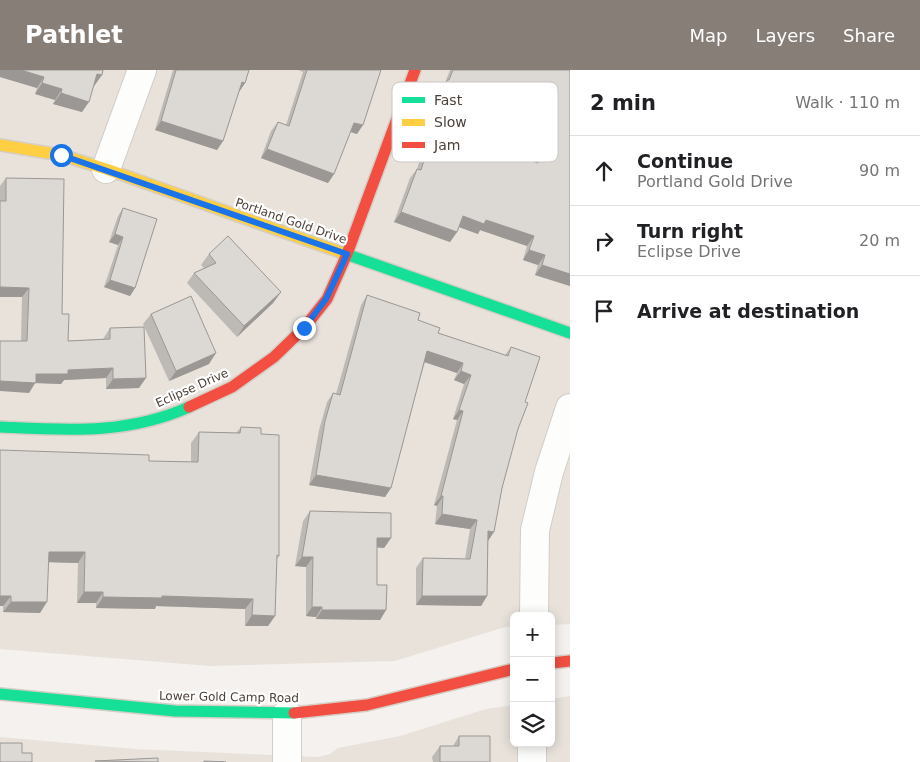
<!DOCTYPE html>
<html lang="en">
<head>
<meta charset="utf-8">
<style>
	:root { --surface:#fff; --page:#f6f6f6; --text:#202124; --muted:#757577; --line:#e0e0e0; --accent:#877e78 }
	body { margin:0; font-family:"DejaVu Sans",sans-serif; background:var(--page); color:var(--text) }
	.controls { position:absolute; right:15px; bottom:15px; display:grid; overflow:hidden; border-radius:8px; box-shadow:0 2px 12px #0003 }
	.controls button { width:45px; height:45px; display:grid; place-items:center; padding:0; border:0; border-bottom:1px solid var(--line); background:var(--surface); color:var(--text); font:25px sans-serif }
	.stop { position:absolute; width:15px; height:15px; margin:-11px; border:4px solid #1a73e8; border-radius:50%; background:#fff }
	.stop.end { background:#1a73e8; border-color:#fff; box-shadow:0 1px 5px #0008 }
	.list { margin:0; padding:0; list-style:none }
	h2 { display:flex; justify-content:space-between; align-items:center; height:65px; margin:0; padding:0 20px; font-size:21px }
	h2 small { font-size:16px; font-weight:400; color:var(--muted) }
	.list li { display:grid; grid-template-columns:32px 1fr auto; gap:15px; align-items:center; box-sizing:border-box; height:70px; padding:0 20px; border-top:1px solid var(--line) }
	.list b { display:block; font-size:19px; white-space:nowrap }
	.list p { margin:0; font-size:16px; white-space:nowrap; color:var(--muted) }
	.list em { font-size:16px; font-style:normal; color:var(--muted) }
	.icon { flex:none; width:28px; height:28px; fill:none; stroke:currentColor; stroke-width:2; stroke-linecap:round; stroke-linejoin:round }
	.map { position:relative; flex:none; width:570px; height:692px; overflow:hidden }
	header { display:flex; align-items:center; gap:30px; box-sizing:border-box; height:70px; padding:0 25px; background:var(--accent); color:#fff }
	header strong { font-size:24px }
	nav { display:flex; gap:28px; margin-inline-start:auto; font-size:18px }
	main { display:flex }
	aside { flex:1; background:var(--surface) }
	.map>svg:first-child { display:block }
</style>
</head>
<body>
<header>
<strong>Pathlet</strong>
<nav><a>Map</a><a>Layers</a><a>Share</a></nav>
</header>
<main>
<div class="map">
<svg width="570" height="692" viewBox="0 0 570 692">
	<rect width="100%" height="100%" fill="#f4f1ee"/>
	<path fill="#e8e2db" d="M0,0H570V554L551,555V546H514V557H505L395,591L210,596L0,579Z
		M570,626V692H0V667L135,679L318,687L330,684L338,678L400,666L486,639L514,635V673H551V629Z"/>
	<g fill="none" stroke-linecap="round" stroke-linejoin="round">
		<g stroke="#d1cdc9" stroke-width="30">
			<path id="street" d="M106,99L142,0
				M534,546L535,460L549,402L570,338
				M287,692V644
				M532,692V673"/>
		</g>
		<g stroke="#d6cec5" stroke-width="14">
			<path id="fast" d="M340,182L570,263
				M0,357C66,360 127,365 189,337
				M0,624L175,641L294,643"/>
		</g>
		<g stroke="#d6cec5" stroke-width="14">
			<path id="slow" d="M0,75L61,85L106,99L340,182"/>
		</g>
		<g stroke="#d6cec5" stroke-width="14">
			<path id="jam" d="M189,337L232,317L274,287L304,258L327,229L347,184L415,0
				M551,593L570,591
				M294,643L367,635L514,599"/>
		</g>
		<use href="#street" stroke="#fdfdfc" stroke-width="28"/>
		<use href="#fast" stroke="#16e098" stroke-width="11"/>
		<use href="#slow" stroke="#ffcf43" stroke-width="11"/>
		<use href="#jam" stroke="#f24e42" stroke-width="11"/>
	</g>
	<path fill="#bdbab6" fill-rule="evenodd" d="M173,0H249L245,13L239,22L223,71L217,80L155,60Z
		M298,0H381L357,64L350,62L334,104L328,113L261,88L271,61L278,52L286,55L303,2Z
		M450,0H570V216L535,205L538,195L523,190L527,176L480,160L478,164L459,157L457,162L450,172L394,152L410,108L417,99L434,47L440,20L445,13ZM514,31L551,44L535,92L500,81Z
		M102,5L94,16L82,42L53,34L55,30L35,24L37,18L0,7Z
		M6,108L62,244L68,271L103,269L110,258L139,318L106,319V308L64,310L61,314L35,313L29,323L21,271L22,227H0V116Z
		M123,138L135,218L130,226L104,217L118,175L109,172L118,146Z
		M209,184L281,222L273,233L237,267L187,213L194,203L204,198L201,195Z
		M367,225L418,250L438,263L505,285L511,277L525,332L488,471L487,526L481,536L416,535V498L423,488L465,489L470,459L435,454L437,436L434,435L457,350L453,349L464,314L454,310L457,303L425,292L385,427L309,415L319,360L327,332L333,323L336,324L361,235Z
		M151,244L209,294L169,311L143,254Z
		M241,357L261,364L279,486L277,489L275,546L268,556H245V539L156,536L155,539L96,538V533H77L78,493L48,492L40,543L3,542V536H0L149,391L191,392V373L199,362L236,363Z
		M310,441L391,468L384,478L377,477V515L386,540L380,550L316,549V547L306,546V497L295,496L303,451Z
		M459,666L490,692H433L432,687L440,676H453Z"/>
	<path fill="#9a9794" d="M0,0H21L44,7L37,18L0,7Z
		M97,4L102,5L94,16L90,15Z
		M242,12L245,13L239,22Z
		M42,13L62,19L55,30L35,24Z
		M517,19L558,34L551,44L510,29Z
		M61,23L89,32L82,42L53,34Z
		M161,51L223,71L217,80L155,60Z
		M354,53L363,55L357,64L348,61Z
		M267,79L334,104L328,113L261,88Z
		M401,142L457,162L450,172L394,152Z
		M463,146L486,150L534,166L527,176L480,160L478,164L456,156Z
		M115,164L123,167L118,175L109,172Z
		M529,180L545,185L538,195L523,190Z
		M542,195L570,204V216L535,205Z
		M110,210L135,218L130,226L104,217Z
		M0,217L29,218L22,227H0Z
		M281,222L273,233L237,267L244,256Z
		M427,281L463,293L457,303L421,291Z
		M216,283L209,294L169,311L176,301Z
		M113,298L106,308L64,310L61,314L35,313L29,323L0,321V311L36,304L68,300Z
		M461,301L471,305L464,314L454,310Z
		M146,308L139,318L106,319L113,309Z
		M459,340L463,341L457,350L453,349Z
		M316,405L391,418L385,427L309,415Z
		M441,426H443L437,436L434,435Z
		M442,444L477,450L470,459L435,454Z
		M488,461L494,462L488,471Z
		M377,468H391L384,478L371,477Z
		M49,482H85L78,493L41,492Z
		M302,487H313L306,497L295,496Z
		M84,522H103L96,533H77Z
		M0,526H11L3,536H0Z
		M162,526L253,529L245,539L156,536L155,539L96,538L103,527Z
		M422,526H487L481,536L416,535Z
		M11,532H47L40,543L3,542Z
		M312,537H322L316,547L306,546Z
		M322,540H386L380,550L316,549Z
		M252,545L275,546L268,556H245Z"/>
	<path fill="#dcd8d4" stroke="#9a9794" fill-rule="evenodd" d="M21,0H103L102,5L97,4L89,32L61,23L62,19L42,13L44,7Z
		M176,0H249L245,13L242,12L223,71L161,51Z
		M307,0H381L363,55L354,53L334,104L267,79L278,52L289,56Z
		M453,0H570V204L542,195L545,185L529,180L534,166L486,150L484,154L463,146L457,162L401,142L417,99L421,100L441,37L447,10H449ZM517,19L558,34L538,93L500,81Z
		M6,108L64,109L62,244H69L68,271L110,269V258L144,257L146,308L113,309V298L68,300V304H36V313L0,311V271H27L29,218L0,217V131H6Z
		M123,138L157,149L135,218L110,210L123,167L115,164Z
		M228,166L281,222L244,256L194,203L216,193L209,184Z
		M367,225L420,243L418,250L440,258L438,263L508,286L511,277L540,287L525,332L528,333L518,359L502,418L494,462L488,461L487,526H422L423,488L470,489L476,456L477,450L442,444L443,426H441L463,341L459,340L471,305L461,301L463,293L427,281L391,418L316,405L325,351L333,323L340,325Z
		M191,226L216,283L176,301L151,244Z
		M241,357L261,358V364L279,365V486L277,485L275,546L252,545L253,529L162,526V528L103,527V522H84L85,482H49L47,532H11V526H0V380L149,385V391L198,392L199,362L240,363Z
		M310,441L391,443V468H377V515H387L386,540H322V537H312L313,487H302Z
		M459,666H490V692H440V676H459Z
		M0,673H22V683H32V692H0Z
		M158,688V692L95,691Z
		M204,691L226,692H204Z"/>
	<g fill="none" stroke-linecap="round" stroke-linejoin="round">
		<path stroke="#1a73e8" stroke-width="6" d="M61,85L347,184L326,229L304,258"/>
	</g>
	<g text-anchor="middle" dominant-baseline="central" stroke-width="4.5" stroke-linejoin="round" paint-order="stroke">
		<g font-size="12" fill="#4c4038" stroke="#fff">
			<text transform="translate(291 151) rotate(19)">Portland Gold Drive</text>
			<text transform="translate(192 318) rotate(-24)">Eclipse Drive</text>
			<text transform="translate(229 627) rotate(1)">Lower Gold Camp Road</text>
		</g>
	</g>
	<rect x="392" y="12" width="166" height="80" rx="8" fill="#fff" stroke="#c9c6c3" stroke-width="1"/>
	<rect x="402" y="27" width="23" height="6" fill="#16e098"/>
	<rect x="402" y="49" width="23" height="7" fill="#ffcf43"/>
	<rect x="402" y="72" width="23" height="6" fill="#f24e42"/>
	<g font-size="14" fill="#4c4038">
		<text x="434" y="35">Fast</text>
		<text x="434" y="57">Slow</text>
		<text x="434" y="80">Jam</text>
	</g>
</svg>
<div class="controls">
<button>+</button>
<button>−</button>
<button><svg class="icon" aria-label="layers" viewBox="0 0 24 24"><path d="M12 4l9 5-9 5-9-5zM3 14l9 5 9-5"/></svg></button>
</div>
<div class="stop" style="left:61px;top:85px"></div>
<div class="stop end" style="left:304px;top:258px"></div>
</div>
<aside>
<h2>2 min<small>Walk · 110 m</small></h2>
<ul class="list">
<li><svg class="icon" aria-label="ahead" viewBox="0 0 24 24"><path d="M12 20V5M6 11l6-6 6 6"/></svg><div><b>Continue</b><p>Portland Gold Drive</p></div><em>90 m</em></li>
<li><svg class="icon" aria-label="right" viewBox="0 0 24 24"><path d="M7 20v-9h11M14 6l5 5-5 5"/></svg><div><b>Turn right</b><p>Eclipse Drive</p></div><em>20 m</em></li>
<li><svg class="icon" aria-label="arrive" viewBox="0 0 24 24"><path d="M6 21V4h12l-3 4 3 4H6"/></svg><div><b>Arrive at destination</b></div></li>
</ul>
</aside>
</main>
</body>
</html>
